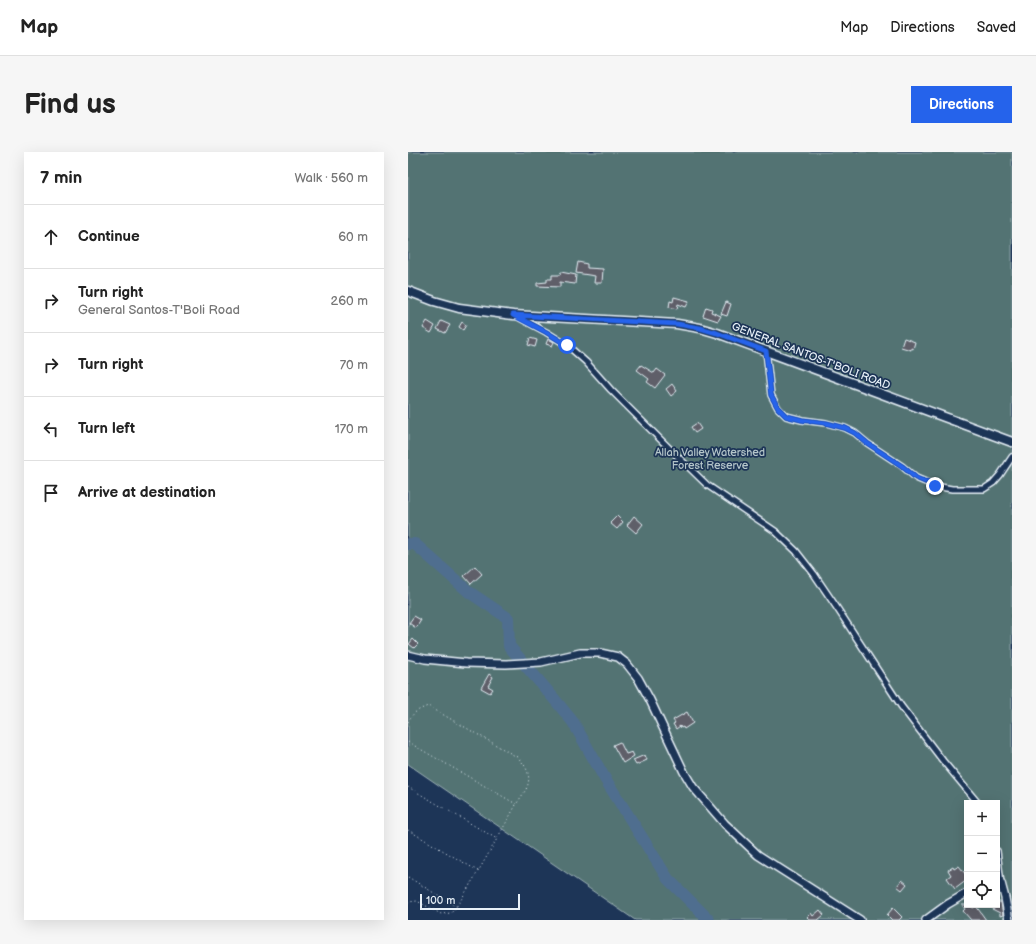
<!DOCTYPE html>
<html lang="en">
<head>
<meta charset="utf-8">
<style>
	:root { --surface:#fff; --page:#f6f6f6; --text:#222; --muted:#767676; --line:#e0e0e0; --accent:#2563eb }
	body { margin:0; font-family:"Balsamiq Sans",sans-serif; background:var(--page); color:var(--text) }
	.controls { position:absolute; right:12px; bottom:12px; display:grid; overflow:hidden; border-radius:0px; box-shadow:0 4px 16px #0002 }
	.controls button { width:36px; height:36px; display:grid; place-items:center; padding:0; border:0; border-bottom:1px solid var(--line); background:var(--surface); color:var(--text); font:20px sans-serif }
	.scale { position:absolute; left:12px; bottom:10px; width:100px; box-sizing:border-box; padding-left:4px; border:2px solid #e8f1f8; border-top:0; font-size:11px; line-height:14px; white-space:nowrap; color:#e8f1f8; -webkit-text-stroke:3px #1d3557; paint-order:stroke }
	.stop { position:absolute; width:12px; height:12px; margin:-9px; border:3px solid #2563eb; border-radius:50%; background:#fff }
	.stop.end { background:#2563eb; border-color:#fff; box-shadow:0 1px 4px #0008 }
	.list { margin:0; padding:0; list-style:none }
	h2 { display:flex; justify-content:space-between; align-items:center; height:52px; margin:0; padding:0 16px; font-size:17px }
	h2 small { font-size:13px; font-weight:400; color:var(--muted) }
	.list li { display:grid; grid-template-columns:26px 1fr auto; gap:12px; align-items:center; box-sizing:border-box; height:64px; padding:0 16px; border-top:1px solid var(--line) }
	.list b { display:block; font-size:15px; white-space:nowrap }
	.list p { margin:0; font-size:13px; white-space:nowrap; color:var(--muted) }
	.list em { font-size:13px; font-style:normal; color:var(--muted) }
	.icon { flex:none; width:22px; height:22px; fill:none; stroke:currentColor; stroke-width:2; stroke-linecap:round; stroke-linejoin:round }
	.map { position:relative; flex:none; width:604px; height:768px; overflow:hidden; border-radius:0px }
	header { display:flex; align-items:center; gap:24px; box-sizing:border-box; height:56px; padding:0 20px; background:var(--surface); border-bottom:1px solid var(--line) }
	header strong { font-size:19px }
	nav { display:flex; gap:22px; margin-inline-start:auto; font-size:14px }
	.intro { display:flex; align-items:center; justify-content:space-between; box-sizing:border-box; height:96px; padding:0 24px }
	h1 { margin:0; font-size:28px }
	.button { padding:10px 18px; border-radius:0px; background:var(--accent); color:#fff; font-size:14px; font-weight:700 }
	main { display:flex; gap:24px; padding:0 24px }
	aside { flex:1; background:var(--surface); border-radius:0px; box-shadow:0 4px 16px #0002 }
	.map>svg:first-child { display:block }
</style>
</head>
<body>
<header>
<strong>Map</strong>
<nav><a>Map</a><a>Directions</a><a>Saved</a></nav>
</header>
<div class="intro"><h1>Find us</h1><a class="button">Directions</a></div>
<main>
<aside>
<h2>7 min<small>Walk · 560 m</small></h2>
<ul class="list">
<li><svg class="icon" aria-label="ahead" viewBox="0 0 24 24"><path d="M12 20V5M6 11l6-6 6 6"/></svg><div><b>Continue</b></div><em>60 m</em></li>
<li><svg class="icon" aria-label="right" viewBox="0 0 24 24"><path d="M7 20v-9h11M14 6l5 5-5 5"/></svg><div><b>Turn right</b><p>General Santos-T'Boli Road</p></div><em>260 m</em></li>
<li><svg class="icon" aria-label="right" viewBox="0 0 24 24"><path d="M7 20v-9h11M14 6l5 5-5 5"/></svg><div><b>Turn right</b></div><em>70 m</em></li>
<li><svg class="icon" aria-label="left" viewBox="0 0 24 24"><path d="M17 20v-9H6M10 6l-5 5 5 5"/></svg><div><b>Turn left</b></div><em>170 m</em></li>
<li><svg class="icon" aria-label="arrive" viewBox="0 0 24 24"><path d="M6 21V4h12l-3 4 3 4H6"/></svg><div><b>Arrive at destination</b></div></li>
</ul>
</aside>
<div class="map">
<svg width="604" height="768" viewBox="0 0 604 768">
	<rect width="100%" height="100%" fill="#1d3557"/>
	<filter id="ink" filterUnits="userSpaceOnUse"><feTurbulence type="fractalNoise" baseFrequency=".025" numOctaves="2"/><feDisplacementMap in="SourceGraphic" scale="8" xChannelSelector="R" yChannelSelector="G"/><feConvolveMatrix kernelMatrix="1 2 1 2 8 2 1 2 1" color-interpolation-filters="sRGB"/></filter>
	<g filter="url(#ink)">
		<path fill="#537373" stroke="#9eb2b6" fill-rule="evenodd" d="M0,0H604V768H227L0,612ZM559,651H589V753H559Z"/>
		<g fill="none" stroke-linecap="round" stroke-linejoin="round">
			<path stroke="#4f6e8f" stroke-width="12" d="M0,392H7L61,440L100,466L101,494L148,549L165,570L196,625L260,727L301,768"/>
		</g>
		<path fill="#5f5f69" stroke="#e8f1f8" d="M170,110L179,112V116L195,117L194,131H186L187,124L168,121Z
			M153,120L168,123L167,132L152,130V135L129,134V131L139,130V127H144V123H152Z
			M266,145L281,149L278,155L270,152L269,157L261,155L262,149L265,150Z
			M318,150L323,152L319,164L313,162Z
			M298,155L304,157L303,160L313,164L310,169L295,164Z
			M19,169L27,174L23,181L15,176Z
			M33,169L42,173L37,181L29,177Z
			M54,170L58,173L55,178L51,175Z
			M122,186L129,188L127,195L120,193Z
			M496,186L507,190L505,197L503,196V198L493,195Z
			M140,187L146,190L144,194L138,192Z
			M233,213L246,221L249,217L257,223L247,236L239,230L241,227L229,218Z
			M264,232L269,239L263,244L258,237Z
			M289,271L293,277L287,281L283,275Z
			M209,364L215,370L209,377L202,371Z
			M226,364L235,372L228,381L219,373Z
			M67,414L74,422L63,432L56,424Z
			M6,464L13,468L8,476L1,471Z
			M5,487L10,492L6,496L1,492Z
			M81,522L85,525L80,534L85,537L82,541L73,536Z
			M279,560L285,571L276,577L275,575L273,576L272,574L268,577L265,572L267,571L265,568Z
			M212,590L218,602L224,600L226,604L215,611L205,593Z
			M237,603L239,608L228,613L225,608Z
			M551,714L559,724V728L547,737L539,726L543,723L540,718L545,715L546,717Z
			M494,728L499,732L494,738L489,734Z
			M590,750H593L595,763L592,764V761L584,757L586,753H590Z
			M554,753H562L565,756L568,754L578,768H563L555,759L557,757Z
			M485,756L494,765L491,768H484L479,763Z
			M412,758L416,763L410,768H401V767L399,765L403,761L405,764Z"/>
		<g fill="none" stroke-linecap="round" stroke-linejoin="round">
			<g stroke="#e8f1f8" stroke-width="8">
				<path id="street" d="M110,165L138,180L159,193L178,210L203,238L263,298L299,333L367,379L388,399L406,422L429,456L493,554L535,609L570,651
					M358,199L363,243L370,256L378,264L394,268L418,271L437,276L447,281L459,291L494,314L508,326L527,334L544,337H576L585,331L592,323L604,305
					M589,699L593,731"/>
			</g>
			<g stroke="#e8f1f8" stroke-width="10">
				<path id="secondary" d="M0,503L17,507L58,511L98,512L133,510L172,501H192L210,505L219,512L230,526L242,548L276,620L285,635L317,672L350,703L452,768
					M589,731H593L597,746L601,768
					M518,768L540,752L559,741"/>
			</g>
			<g stroke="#e8f1f8" stroke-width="11">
				<path id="primary" d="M0,139L26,149L51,156L105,163L269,172L292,176L309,181L604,290"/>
			</g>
			<path stroke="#e8f1f8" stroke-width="1" stroke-dasharray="1 3" stroke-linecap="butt" d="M0,570C5,560 10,558 20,554L109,605C116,611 123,621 120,632C119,638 111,647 108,653C94,678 80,703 65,728C58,739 52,751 43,761L33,762L9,749L0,750
				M0,590L108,652
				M0,635L89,687
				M0,678L70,719
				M0,725L49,755"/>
			<use href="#street" stroke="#1d3557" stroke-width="5"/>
			<use href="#secondary" stroke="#1d3557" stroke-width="7"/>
			<use href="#primary" stroke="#1d3557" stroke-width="8"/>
		</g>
	</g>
	<g fill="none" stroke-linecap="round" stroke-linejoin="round" filter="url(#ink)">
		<path stroke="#2563eb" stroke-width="5" d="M159,193L138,180L105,163L269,172L292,176L309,181L358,199L363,243L370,256L378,264L394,268L418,271L437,276L447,281L459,291L494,314L508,326L527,334"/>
	</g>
	<g text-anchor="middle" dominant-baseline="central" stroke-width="3.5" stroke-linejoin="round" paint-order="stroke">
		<g font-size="11" fill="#e8f1f8" stroke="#1d3557">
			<text transform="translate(403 204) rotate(21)">GENERAL SANTOS-T'BOLI ROAD</text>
		</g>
		<g font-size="11" fill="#b4c5c9" stroke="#1d3557">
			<text x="302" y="300">Allah Valley Watershed<tspan x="302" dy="13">Forest Reserve</tspan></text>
		</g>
	</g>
</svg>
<div class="controls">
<button>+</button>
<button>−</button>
<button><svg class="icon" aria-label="locate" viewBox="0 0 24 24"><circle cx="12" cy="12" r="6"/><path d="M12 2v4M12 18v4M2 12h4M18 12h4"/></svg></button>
</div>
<div class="scale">100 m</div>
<div class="stop" style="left:159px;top:193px"></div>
<div class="stop end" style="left:527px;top:334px"></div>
</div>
</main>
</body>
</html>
